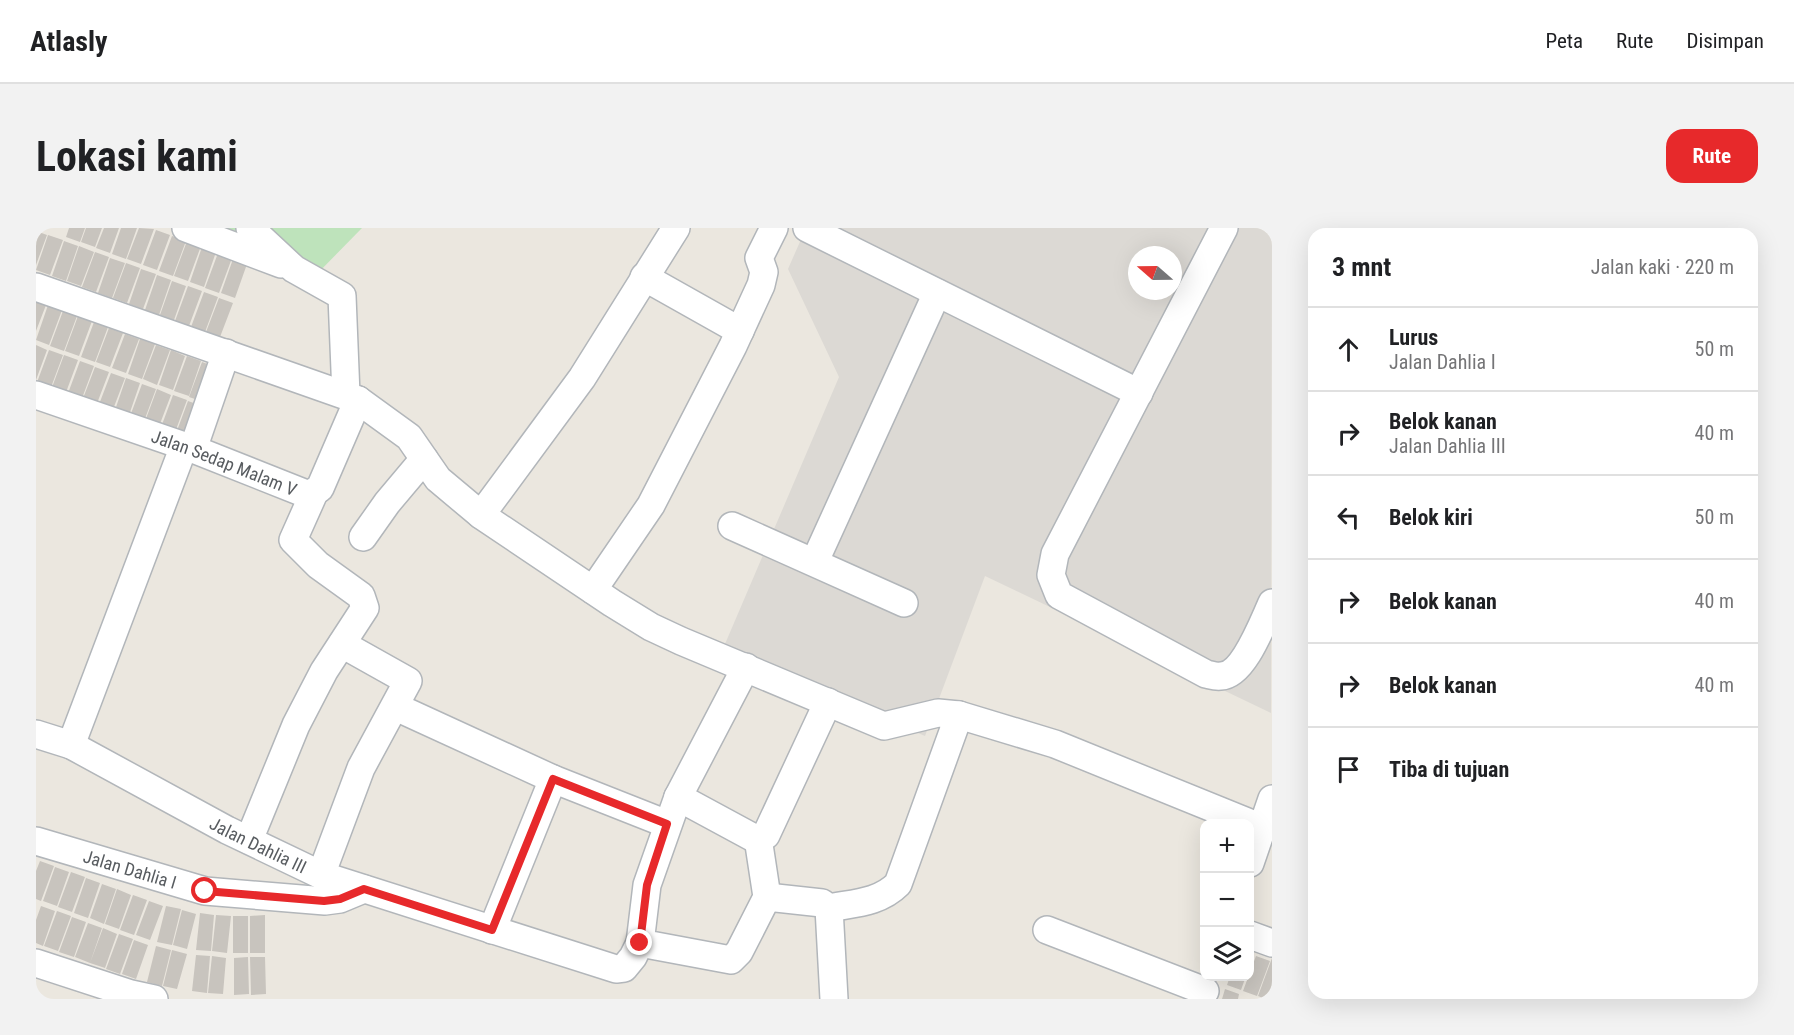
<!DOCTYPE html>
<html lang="id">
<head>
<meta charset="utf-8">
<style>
	:root { --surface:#fff; --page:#f2f2f2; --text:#202124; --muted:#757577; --line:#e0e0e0; --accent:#e7292b }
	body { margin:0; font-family:"Roboto Condensed",sans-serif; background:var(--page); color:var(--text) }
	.controls { position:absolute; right:18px; bottom:18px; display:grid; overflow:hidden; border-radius:12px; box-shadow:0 6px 24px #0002 }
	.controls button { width:54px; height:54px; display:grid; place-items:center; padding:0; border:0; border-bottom:2px solid var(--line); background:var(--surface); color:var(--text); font:30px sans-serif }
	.compass { position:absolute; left:1092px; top:18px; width:54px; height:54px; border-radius:50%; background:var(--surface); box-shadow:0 6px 24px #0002; rotate:290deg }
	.stop { position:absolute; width:18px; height:18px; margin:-14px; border:4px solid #e7292b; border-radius:50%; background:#fff }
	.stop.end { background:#e7292b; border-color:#fff; box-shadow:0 2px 6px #0008 }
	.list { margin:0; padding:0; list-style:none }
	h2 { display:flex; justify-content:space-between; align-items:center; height:78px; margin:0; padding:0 24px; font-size:26px }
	h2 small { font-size:20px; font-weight:400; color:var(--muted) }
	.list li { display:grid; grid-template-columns:39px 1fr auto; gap:18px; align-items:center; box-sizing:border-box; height:84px; padding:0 24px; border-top:2px solid var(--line) }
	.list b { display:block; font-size:22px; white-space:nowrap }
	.list p { margin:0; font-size:20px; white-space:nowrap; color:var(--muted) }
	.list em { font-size:20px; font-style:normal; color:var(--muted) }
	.icon { flex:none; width:33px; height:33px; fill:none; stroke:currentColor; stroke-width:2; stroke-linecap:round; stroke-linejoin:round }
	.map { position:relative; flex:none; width:1236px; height:771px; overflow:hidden; border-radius:18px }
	header { display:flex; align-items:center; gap:36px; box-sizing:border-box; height:84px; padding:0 30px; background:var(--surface); border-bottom:2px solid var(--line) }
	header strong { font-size:28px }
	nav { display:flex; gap:33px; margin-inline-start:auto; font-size:21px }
	.intro { display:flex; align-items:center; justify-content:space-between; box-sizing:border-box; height:144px; padding:0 36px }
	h1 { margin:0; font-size:42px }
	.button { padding:15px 27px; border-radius:18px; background:var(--accent); color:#fff; font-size:21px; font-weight:700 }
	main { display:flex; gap:36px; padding:0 36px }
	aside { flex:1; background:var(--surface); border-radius:18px; box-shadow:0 6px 24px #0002 }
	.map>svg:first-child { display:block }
</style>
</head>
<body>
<header>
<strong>Atlasly</strong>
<nav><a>Peta</a><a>Rute</a><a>Disimpan</a></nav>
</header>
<div class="intro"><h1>Lokasi kami</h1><a class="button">Rute</a></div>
<main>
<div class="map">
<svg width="1236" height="771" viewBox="0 0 1236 771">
	<rect width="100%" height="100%" fill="#ebe7df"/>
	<path fill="#dcd9d4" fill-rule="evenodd" d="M770,0H1236L1235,485L949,348L889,508L686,423L803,149L752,41ZM1101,27H1137V63H1101Z"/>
	<path fill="#bee3bb" d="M191,0H326L278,49Z"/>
	<path fill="#c8c4be" d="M33,0H49L44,14L30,9Z
		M50,0H66L59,19L45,14Z
		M68,0H83L74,25L60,20Z
		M85,0H101L90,31L76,26Z
		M103,0L118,1L105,36L91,31Z
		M120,2L134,7L121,42L107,37Z
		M0,3L11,7L0,37Z
		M12,7L27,12L14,47L0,42Z
		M136,8L150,13L137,48L123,43Z
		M28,13L42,18L30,53L16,48Z
		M151,13L165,18L152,53L138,48Z
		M43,18L58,24L45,58L31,53Z
		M166,19L180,24L168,59L154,54Z
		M59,24L73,29L60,64L46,59Z
		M182,25L196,30L183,65L169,60Z
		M74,30L89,35L76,70L62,65Z
		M197,31L211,36L199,70L185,65Z
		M90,35L104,40L91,75L77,70Z
		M105,41L120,46L107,81L93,76Z
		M121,47L135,52L123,87L109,82Z
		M136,53L150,58L138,92L124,87Z
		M152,58L166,63L153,98L139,93Z
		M168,64L182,69L169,104L155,99Z
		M183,70L197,75L184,109L170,104Z
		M0,73L10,77L0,103Z
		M12,77L26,82L13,117L0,112Z
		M27,83L41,88L28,123L14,118Z
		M42,88L56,93L43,128L29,123Z
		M58,94L72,99L59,134L45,129Z
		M73,100L87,105L74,139L60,134Z
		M89,106L103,111L90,145L76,140Z
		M104,111L119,116L106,151L92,146Z
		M0,117L11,122L0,152Z
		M120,117L134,122L121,157L107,151Z
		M13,122L27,127L14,162L0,157Z
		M135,122L149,128L137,162L123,157Z
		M28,127L42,132L29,167L15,162Z
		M151,128L165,133L153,168L138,163Z
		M44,133L58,138L45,173L31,168Z
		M166,134L180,139L168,174L153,169Z
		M59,139L73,144L60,178L46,173Z
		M75,145L89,150L76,184L62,179Z
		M90,150L104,155L92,190L78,185Z
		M106,156L120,161L107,196L93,191Z
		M121,161L135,167L122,201L108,196Z
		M137,167L151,172L138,207L124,202Z
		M152,173L166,178L153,213L139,208Z
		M4,633L18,638L5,673L0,671V643Z
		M19,639L33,644L21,678L7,673Z
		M35,644L49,649L36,684L22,679Z
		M50,650L64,655L52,690L38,685Z
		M66,656L80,661L68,696L54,690Z
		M81,661L95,667L83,701L69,696Z
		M97,667L111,672L98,707L84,702Z
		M113,673L127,678L114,712L100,707Z
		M5,678L19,683L7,718L0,715V692Z
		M130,678L145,681L136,717L121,714Z
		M146,682L160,686L151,721L137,717Z
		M21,683L35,688L22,723L8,718Z
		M164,685L178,687L175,723L160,722Z
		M180,687L195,688L191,725L176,723Z
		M229,687V725H214V688Z
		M197,688H212V725H197Z
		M36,689L50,694L38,729L23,724Z
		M52,695L66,700L54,735L39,729Z
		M67,700L81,706L69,740L54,735Z
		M83,706L97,711L84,746L70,741Z
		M98,712L112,717L100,751L86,746Z
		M120,718L135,722L126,758L111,754Z
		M136,722L151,726L141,761L127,758Z
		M160,727L174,728L171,765L156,763Z
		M176,728L190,730L187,766L172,765Z
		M1220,728L1234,733L1221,768L1207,763Z
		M212,729L213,766L198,767V730Z
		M214,729H229L230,766L215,767Z
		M1236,730V771H1229L1222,768Z
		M1194,748H1210L1205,762L1191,757Z
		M1189,761L1203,766L1202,771H1186Z"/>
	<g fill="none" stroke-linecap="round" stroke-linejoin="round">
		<g stroke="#b2b6ba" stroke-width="30">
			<g id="minor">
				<path d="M150,0L245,36"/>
				<path d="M214,0L258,41L306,68L310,167"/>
				<path d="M771,0L1103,165"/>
				<path d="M1188,0L1019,326L1015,347L1023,367L1170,446C1175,447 1180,449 1185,448C1208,447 1227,394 1236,375"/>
				<path d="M608,49L704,103"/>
				<path d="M0,59L322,172L373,209L402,251L445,287L576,375L615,399L645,413L848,498L902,485L923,487L1019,516L1226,600"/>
				<path id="s1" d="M0,167L157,221L273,267L284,260L322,172"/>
				<path d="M157,221L190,125"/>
				<path d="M445,287L546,150L640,0"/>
				<path d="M696,298L868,375"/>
				<path d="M327,309L351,275L388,231"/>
				<path d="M779,333L901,65"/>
				<path d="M557,362L615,277L697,118L725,57L728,44L723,30L738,0"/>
				<path d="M710,439L642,569L611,657L604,715L695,732L703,724L731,669L722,610"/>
				<path d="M360,479L517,551L631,596"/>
				<path id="s2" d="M0,506L35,517L191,602L285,647L580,741L588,740L597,729L604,715"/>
				<path d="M35,517L148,218"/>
				<path d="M642,569L716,609L722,610L730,607L792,474"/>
				<path d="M213,612L260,497L288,443L329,380L325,368L282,337L257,312L278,265"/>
				<path id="s3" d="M0,613L169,663L289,673L304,671L328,661"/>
				<path d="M1214,635L1236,571"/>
				<path d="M285,647L325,540L372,453L306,416"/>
				<path d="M731,669L786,675L793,680C818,675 843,675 862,656L923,487"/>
				<path d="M793,680L798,771"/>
				<path d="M456,702L517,551"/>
				<path d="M1011,702L1169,763"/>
				<path d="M1214,707L1236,715"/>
				<path d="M0,735L95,766L118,771"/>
			</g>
		</g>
		<use href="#minor" stroke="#fff" stroke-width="27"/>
	</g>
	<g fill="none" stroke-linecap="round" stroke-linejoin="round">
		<path stroke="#e7292b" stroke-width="8" d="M169,663L288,673L304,671L328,661L456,702L517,551L631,596L611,657L604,715"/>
	</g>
	<g text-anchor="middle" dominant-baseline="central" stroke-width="6" stroke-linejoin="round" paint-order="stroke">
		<g font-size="18" fill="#585c60" stroke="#fff">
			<text stroke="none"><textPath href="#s1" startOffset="200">Jalan Sedap Malam V</textPath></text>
			<text stroke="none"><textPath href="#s2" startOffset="249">Jalan Dahlia III</textPath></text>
			<text stroke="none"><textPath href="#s3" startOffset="98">Jalan Dahlia I</textPath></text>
		</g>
	</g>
</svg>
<div class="controls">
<button>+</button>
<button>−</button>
<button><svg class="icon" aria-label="layers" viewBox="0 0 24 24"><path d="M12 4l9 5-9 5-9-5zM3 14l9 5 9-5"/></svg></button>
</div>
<svg class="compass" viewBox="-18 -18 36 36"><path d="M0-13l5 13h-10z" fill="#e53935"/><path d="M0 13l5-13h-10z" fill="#757577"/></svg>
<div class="stop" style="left:169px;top:663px"></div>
<div class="stop end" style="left:604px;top:715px"></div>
</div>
<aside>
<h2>3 mnt<small>Jalan kaki · 220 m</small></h2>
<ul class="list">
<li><svg class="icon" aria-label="ahead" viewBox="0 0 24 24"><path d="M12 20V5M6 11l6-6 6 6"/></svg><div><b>Lurus</b><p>Jalan Dahlia I</p></div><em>50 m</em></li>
<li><svg class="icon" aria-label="right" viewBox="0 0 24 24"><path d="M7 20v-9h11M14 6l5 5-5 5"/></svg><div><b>Belok kanan</b><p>Jalan Dahlia III</p></div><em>40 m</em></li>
<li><svg class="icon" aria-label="left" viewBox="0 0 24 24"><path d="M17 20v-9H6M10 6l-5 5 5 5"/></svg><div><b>Belok kiri</b></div><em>50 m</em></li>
<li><svg class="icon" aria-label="right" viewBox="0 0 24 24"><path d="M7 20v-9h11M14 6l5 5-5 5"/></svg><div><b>Belok kanan</b></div><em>40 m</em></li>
<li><svg class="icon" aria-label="right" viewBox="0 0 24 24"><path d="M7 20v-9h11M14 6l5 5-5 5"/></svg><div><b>Belok kanan</b></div><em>40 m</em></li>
<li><svg class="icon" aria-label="arrive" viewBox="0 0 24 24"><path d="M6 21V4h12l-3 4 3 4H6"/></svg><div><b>Tiba di tujuan</b></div></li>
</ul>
</aside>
</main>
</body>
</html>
